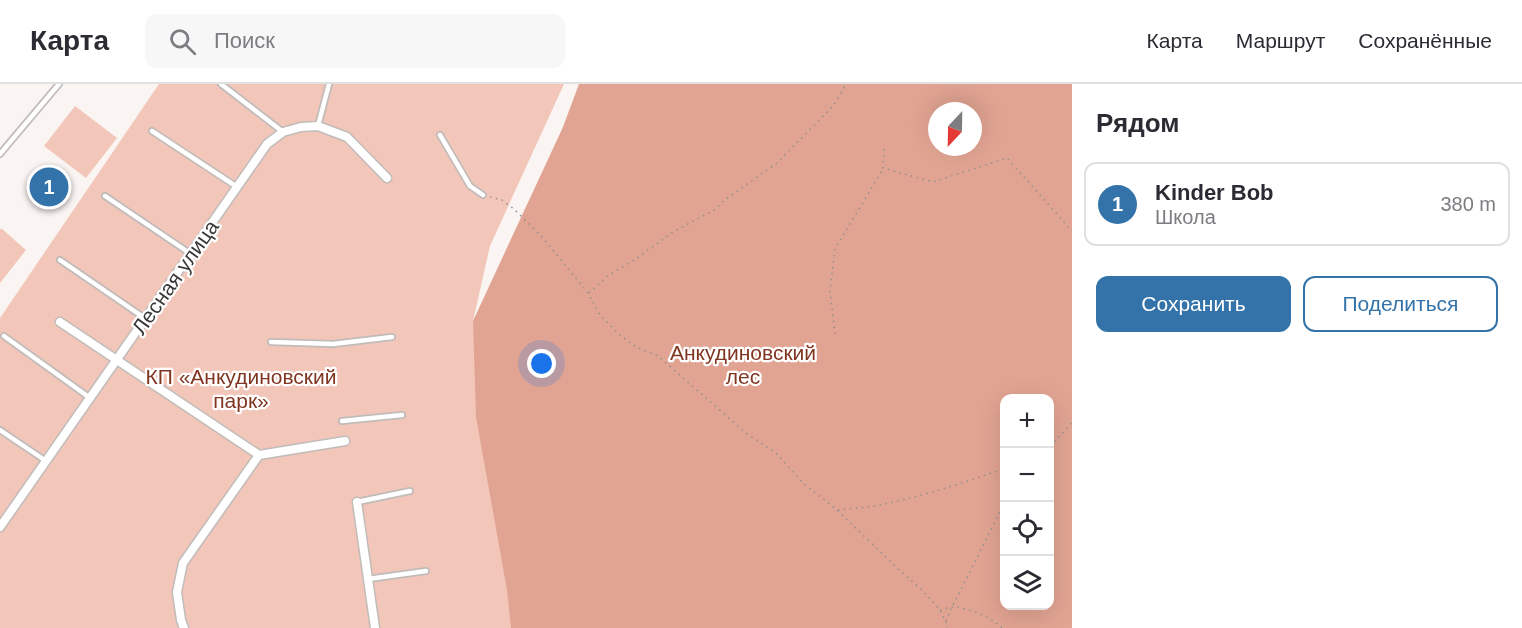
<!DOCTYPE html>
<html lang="ru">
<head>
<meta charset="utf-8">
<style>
	:root { --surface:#fff; --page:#f7f7f7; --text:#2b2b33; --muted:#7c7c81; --line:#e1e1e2; --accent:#3373a9 }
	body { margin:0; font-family:Helvetica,sans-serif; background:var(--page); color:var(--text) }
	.controls { position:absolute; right:18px; bottom:18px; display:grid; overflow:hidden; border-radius:12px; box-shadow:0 6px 24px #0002 }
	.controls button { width:54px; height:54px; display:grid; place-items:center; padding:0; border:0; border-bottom:2px solid var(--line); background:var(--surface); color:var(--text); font:30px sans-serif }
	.compass { position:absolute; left:928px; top:18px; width:54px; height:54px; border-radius:50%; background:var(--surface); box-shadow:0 6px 24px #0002; rotate:202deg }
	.you { position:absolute; left:542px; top:280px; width:21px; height:21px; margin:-15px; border:4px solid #fff; border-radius:50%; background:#1a73e8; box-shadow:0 0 0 9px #1a73e833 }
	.badge { display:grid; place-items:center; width:39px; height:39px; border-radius:50%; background:var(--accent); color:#fff; font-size:20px; font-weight:700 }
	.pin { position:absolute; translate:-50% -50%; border:3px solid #fff; box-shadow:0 2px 6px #0006 }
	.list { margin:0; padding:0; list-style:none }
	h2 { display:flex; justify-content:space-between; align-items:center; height:78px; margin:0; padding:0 24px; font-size:26px }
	h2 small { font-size:20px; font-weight:400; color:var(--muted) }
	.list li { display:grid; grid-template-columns:39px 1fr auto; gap:18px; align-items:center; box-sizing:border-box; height:84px; margin:0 12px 12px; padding:0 12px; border:2px solid var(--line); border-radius:12px }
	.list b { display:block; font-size:22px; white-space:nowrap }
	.list p { margin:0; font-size:20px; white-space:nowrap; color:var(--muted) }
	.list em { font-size:20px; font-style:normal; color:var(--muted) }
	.actions { display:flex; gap:12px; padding:18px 24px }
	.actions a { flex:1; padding:14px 0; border:2px solid var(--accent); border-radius:12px; text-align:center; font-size:21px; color:var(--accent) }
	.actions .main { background:var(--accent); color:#fff }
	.icon { flex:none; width:33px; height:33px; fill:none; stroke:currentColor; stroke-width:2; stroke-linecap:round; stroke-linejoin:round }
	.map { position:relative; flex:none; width:1072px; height:544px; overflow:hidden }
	header { display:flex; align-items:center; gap:36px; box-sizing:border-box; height:84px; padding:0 30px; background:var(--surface); border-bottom:2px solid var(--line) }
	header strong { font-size:28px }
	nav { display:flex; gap:33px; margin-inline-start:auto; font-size:21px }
	.search { width:420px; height:54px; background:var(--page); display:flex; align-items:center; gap:15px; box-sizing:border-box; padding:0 21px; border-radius:12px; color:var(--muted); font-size:22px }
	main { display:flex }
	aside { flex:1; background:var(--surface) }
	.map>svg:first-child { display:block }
</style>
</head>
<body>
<header>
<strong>Карта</strong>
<div class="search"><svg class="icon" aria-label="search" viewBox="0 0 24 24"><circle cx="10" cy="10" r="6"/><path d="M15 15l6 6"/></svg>Поиск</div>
<nav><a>Карта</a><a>Маршрут</a><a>Сохранённые</a></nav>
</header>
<main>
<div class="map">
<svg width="1072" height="544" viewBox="0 0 1072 544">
	<rect width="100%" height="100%" fill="#faf4f2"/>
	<path fill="#f2c7ba" d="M159,0H564L490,162L473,237L516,544H0V234Z
		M75,22L117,54L86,94L44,62Z
		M0,145H2L26,166L0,199Z"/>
	<path fill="#e1a492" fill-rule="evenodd" d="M579,0H1072V544H511L507,506L476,333L473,237L563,43ZM937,27H973V63H937ZM1004,314H1050V522H1004Z"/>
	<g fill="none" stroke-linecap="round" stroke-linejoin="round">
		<g stroke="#c1bbb9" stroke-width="8">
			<path id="service" d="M221,0L283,48
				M318,42L329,0
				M152,47L237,103
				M440,51L470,102L483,111
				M0,70L59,0
				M105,112L191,170
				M60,176L146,235
				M4,252L90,314
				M271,258L333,260L392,253
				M342,337L402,331
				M0,346L46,377
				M357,418L410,407
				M368,495L426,487"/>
		</g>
		<g stroke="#c1bbb9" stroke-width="11">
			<path id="minor" d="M60,238L259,371L345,357
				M357,418L375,544
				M0,443L267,60L283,48L301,43L318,42L347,53L387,94
				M184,544L181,536L177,508L183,479L259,371"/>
		</g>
		<path stroke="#938f8e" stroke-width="1.5" stroke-dasharray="1.5 4.5" stroke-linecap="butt" d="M884,65L883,84L933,98L1007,74L1072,147
			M490,113L502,116L514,125L543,154L588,209L600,231L620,251L636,263L658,272L747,350L776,369L803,399L837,426L897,484L922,506L940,526L946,538L947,544
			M589,209L608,192L637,174L673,148L716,125L722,118L777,79L834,21L846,0
			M835,250L830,207L835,165L883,85
			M1050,362L1072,339
			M838,426C851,424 866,424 879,421C922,413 964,398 1004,385
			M940,526C944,525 949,523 954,523C969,524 992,533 1002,544
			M946,537L952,523L1004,420"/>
		<use href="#service" stroke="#fff" stroke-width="4.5"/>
		<use href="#minor" stroke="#fff" stroke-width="8"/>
	</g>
	<g text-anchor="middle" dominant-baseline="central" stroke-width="4.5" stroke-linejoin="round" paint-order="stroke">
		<g font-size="21" fill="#393736" stroke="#fff">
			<text transform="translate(175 193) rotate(-55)">Лесная улица</text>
		</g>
		<g font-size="21" fill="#803621" stroke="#fff">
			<text x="743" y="268">Анкудиновский<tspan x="743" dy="24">лес</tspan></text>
			<text x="241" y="292">КП «Анкудиновский<tspan x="241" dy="24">парк»</tspan></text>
		</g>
	</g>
</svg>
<div class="controls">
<button>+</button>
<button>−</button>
<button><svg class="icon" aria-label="locate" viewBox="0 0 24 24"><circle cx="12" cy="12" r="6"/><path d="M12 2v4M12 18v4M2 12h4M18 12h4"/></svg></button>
<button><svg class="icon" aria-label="layers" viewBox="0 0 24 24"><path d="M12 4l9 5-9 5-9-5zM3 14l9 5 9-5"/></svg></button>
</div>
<svg class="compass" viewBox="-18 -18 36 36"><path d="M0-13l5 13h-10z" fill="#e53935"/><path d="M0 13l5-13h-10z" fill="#7c7c81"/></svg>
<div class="you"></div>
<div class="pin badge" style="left:49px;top:103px">1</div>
</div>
<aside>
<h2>Рядом<small></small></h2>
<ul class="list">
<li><span class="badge">1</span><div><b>Kinder Bob</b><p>Школа</p></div><em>380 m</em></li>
</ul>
<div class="actions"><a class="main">Сохранить</a><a>Поделиться</a></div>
</aside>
</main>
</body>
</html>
